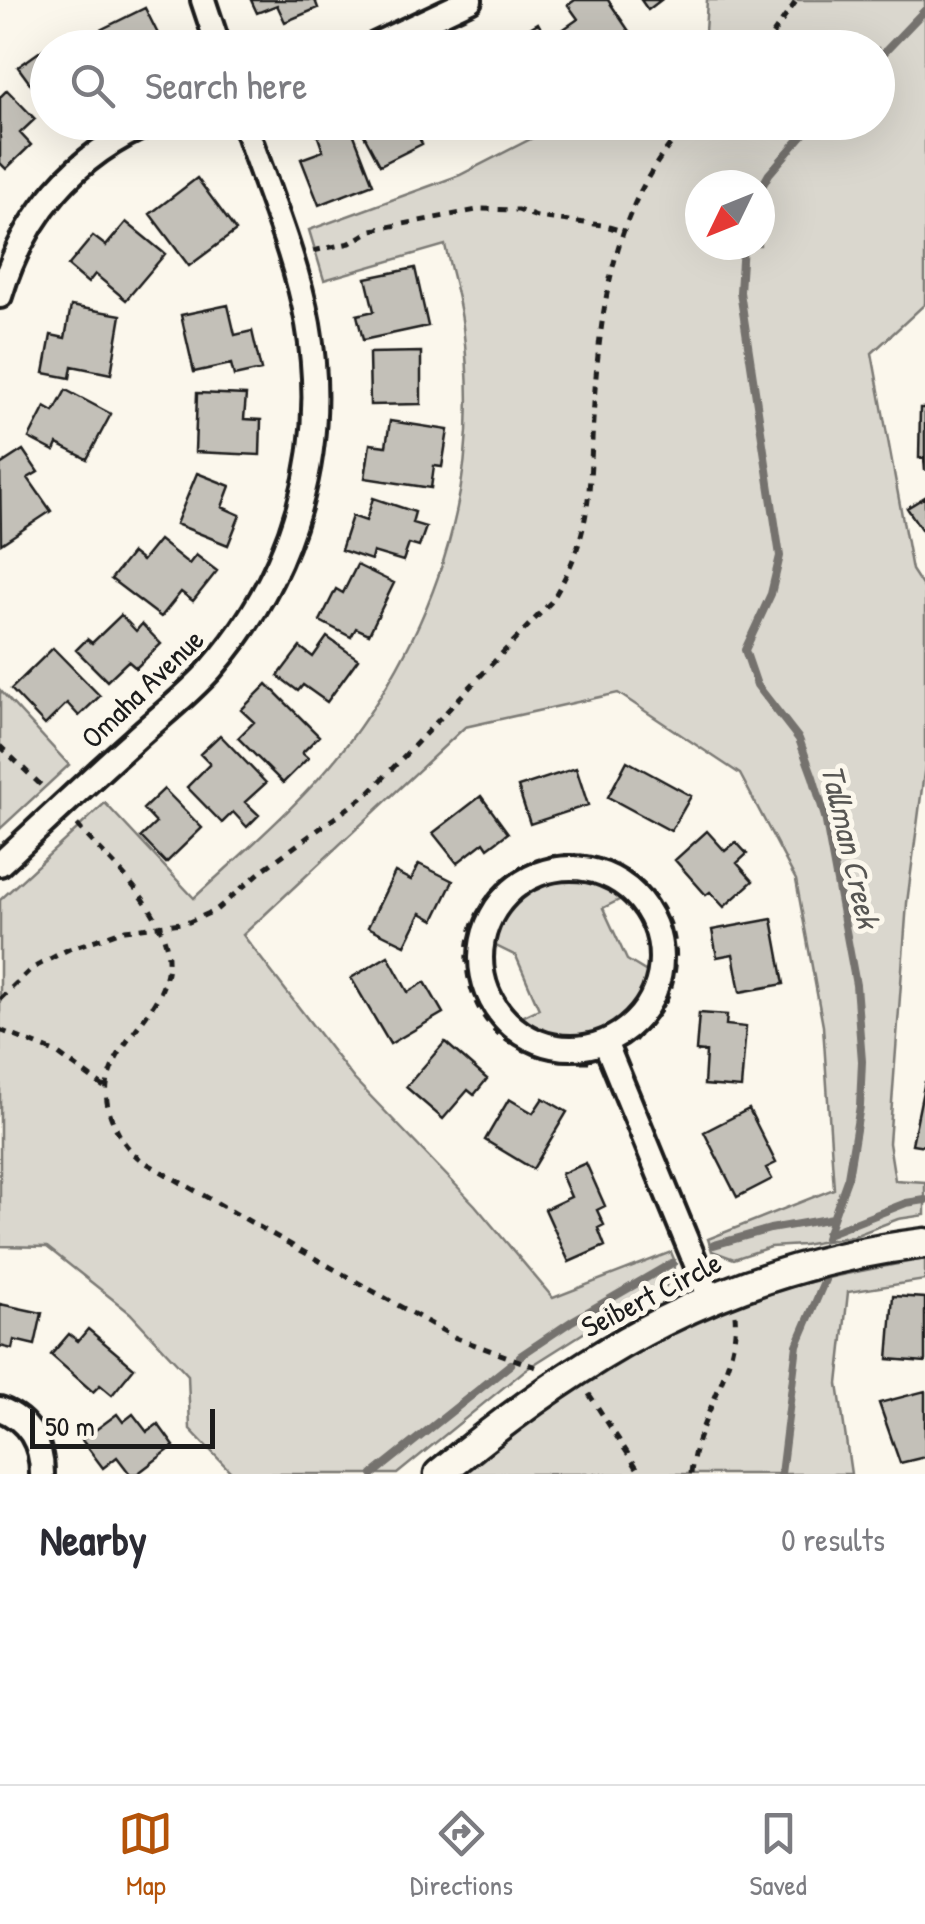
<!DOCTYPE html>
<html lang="en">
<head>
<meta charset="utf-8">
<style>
	:root { --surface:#fff; --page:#f7f7f7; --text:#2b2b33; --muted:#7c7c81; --line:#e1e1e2; --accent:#b45309 }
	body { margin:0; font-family:"Patrick Hand",sans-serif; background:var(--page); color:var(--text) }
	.compass { position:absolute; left:685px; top:170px; width:90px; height:90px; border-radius:50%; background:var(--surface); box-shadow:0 10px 40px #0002; rotate:227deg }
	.scale { position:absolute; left:30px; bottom:25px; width:185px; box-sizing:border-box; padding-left:10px; border:5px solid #1c1c1c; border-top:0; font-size:28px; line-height:35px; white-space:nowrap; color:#1c1c1c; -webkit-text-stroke:8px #fbf7ec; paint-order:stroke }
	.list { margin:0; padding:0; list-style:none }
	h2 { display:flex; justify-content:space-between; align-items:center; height:130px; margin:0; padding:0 40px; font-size:42px }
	h2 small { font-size:32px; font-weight:400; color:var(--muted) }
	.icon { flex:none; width:55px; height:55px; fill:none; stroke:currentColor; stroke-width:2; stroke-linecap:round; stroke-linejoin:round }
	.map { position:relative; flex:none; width:925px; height:1474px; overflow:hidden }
	.search { position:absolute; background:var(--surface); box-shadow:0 10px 40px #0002; left:30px; right:30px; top:30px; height:110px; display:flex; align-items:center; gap:25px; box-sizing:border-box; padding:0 35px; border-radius:55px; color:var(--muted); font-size:38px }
	.sheet { height:310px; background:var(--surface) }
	nav { display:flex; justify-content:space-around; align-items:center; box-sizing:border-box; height:140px; border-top:2px solid var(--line); background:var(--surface); font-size:28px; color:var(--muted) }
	nav a { display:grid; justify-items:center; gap:5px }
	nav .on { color:var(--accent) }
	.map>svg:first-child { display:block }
</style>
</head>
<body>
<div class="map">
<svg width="925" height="1474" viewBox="0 0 925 1474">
	<rect width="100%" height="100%" fill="#fbf7ec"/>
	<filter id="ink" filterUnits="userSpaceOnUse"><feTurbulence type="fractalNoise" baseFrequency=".01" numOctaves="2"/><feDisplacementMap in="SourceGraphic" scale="20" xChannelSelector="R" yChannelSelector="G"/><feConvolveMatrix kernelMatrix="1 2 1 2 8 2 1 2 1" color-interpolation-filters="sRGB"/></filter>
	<g filter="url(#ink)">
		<path fill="#dad7ce" stroke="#7b7a75" stroke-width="2.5" fill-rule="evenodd" d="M707,0H925V304L872,353L912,570L925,590V765L907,903L889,1143L895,1180L925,1182V1215L898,1219L854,1236L803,1245L770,1247L734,1259L712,1251L708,1239L834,1189L823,1026L796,880L740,774L618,693L465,727L243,935L354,1079L475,1205L553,1298L671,1252L676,1264L666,1286L612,1315L525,1370L397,1474H233L190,1429L188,1375L130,1313L47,1247L0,1246V900L105,803L194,898C247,849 305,800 349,742C440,619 483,480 463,327C460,300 451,272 445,245L324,280L309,230L460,175L562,123L878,122V48L682,47L705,32ZM700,185H760V245H700Z
			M0,690L69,765L0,829Z
			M566,877C588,878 608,881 623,898L603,908L627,960L650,974C640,1036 571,1055 522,1023L520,1018L539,1009L516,956L492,944C502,905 527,884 566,877Z
			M925,1259V1280L848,1292L838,1384L851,1474H465C550,1404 639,1337 745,1301C804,1281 864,1270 925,1259Z"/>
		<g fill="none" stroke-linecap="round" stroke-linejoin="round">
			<path stroke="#74726e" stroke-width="8" d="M878,59L925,10
				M760,190L769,174L814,122
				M743,245L740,292L780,556L771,594L745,650L757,685L799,739L813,777L825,817L856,985L862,1061L860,1106L848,1177L826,1238
				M827,1234L906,1203L925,1200
				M714,1245L770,1229L833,1218
				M520,1356L572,1321L672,1263
				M373,1474L511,1364
				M781,1474L797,1345L825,1280"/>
		</g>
		<path fill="#c3c0b8" stroke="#1c1c1c" stroke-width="2.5" d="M251,0H315L318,8L285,22L277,5L257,13Z
			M575,0H608L635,40L624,48H568L558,33L578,19L568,5Z
			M641,0H661L648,10Z
			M145,8L162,42L152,48H101L94,33Z
			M538,23L552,48H510L507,42Z
			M66,33L76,48H48V108L18,67Z
			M7,90L35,119L20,133L31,145L6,169L0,163V97Z
			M349,122L373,184L319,205L301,159L323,151L317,134Z
			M411,122L422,144L380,165L363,133L382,122Z
			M443,122H466L448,132Z
			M197,178L236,231L189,266L150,214Z
			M126,222L165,254L126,300L95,274L88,283L68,266L93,236L106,246Z
			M415,268L428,326L363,340L357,315L374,311L366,278Z
			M228,305L235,335L252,331L261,370L234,376L231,364L194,372L181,315Z
			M71,306L121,315L111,374L72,366L70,378L44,373L51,335L65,338Z
			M421,352V404L370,405L369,353Z
			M66,390L111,414L87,459L57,444L54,451L29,438L45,407L54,412Z
			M197,393L246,395L244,419L261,420L260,455L195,452Z
			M920,408H925V471L924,458H919Z
			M390,421L448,430L442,467L434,466L431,488L365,478L370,444L386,446Z
			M23,450L38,472L28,478L51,511L1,544L0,465Z
			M197,473L230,486L222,507L240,515L228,545L176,524Z
			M925,497V535L907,508Z
			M373,498L415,512L412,523L426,527L419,547L409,544L403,561L373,552L371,560L341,550L352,516L366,521Z
			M159,540L189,564L196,555L217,571L193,601L181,592L161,617L111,579L132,553L142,561Z
			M357,565L394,583L369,634L356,628L351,637L320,621L336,589L343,593Z
			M121,615L136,631L142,624L161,644L136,668L128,661L107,681L76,650L87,639L92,643Z
			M327,637L358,659L327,702L303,685L298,691L278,676L300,647L313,657Z
			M53,648L100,696L79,716L67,703L45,725L11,689Z
			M267,684L319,736L302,753L308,758L283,783L238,738L254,722L241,710Z
			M220,735L266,783L245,802L259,815L247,827L233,812L222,823L187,787L210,764L200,754Z
			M627,761L691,796L671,831L608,797Z
			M576,768L588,805L530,824L518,787Z
			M164,789L202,828L166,863L141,837L156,823L143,809Z
			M481,796L508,833L488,848L484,842L457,863L433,833Z
			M707,831L725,851L736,842L747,854L737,863L753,881L724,907L710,892L706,895L675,860Z
			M419,864L453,881L434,920L421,913L405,945L368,927L395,872L411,880Z
			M772,919L784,984L740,992L733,954L717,957L712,930Z
			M388,956L408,992L425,982L443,1013L390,1044L351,978Z
			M699,1013L727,1015L726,1025L746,1027L741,1088L704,1085L706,1052L696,1051Z
			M445,1042L487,1079L474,1095L468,1090L443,1119L406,1087Z
			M925,1081V1146L912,1144Z
			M543,1098L567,1112L533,1169L485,1140L509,1099L533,1113Z
			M749,1109L776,1163L766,1168L772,1179L737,1197L704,1132Z
			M586,1163L605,1206L597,1210L604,1225L598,1228L605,1246L569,1262L545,1209L571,1197L561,1174Z
			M893,1296L925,1298V1362L888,1359Z
			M0,1304L42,1313L35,1345L14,1340L12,1349L0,1346Z
			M88,1329L134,1368L112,1395L100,1385L93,1392L51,1355L69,1334L78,1341Z
			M925,1391V1457L900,1463L879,1403Z
			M117,1414L123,1422L133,1414L147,1432L158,1424L174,1446L137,1474H130L117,1457L103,1468L82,1440Z"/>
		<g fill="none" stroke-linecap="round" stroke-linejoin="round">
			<g stroke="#1c1c1c" stroke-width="30">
				<path id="minor" d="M203,0L219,48
					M368,48L470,0
					M0,296C24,216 74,154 153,122
					M0,864C44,823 88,781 133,741C159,717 188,695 211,669C294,574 330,449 308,324C296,256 266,188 244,122
					M481 958a90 90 0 1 1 180 0a90 90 0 1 1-180 0Z
					M605,1042L710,1298
					M0,1409C29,1420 42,1444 42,1474"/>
			</g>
			<g stroke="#1c1c1c" stroke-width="35">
				<path id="tertiary" d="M439,1474C589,1349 728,1267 925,1243"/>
			</g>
			<path stroke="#1c1c1c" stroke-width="5" stroke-dasharray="8 8" stroke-linecap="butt" d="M763,48L797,0
				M313,251L350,243L372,230L482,209L518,210L537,217L602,225L622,231
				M0,746L46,790
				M77,825C108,861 157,900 167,949C179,1015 85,1049 111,1117C118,1135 126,1148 141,1160L456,1338L536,1367
				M0,999L31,969L69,949L125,930L189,922L216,910L265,868L369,793L551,602C592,536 589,494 593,420C599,314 612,201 690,122
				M0,1030L57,1053L104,1087
				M589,1061C544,1061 502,1051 479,1008C464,978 462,942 478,913C543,794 716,878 667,998C659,1017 643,1030 630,1045
				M589,1394L641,1474
				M691,1474C695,1421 740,1367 735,1315"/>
			<use href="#minor" stroke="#fbf7ec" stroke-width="22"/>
			<use href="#tertiary" stroke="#fbf7ec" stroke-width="28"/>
		</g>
	</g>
	<g text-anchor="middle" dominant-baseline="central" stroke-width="10" stroke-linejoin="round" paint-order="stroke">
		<g font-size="30" fill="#1c1c1c" stroke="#fbf7ec">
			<text transform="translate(142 688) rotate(-44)">Omaha Avenue</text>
			<text transform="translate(651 1294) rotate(-27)">Seibert Circle</text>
		</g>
		<g font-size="32" font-style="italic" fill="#575653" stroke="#fbf7ec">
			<text transform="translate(851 846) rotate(77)">Tallman Creek</text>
		</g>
	</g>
</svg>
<svg class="compass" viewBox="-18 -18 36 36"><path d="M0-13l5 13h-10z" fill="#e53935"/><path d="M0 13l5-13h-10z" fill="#7c7c81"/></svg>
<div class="scale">50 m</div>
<div class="search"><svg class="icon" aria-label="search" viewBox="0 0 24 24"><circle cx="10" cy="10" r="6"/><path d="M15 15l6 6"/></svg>Search here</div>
</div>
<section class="sheet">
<h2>Nearby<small>0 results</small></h2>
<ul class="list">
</ul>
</section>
<nav>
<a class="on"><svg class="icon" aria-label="map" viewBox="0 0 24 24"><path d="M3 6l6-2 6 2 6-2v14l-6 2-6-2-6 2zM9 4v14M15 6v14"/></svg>Map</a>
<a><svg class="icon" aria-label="directions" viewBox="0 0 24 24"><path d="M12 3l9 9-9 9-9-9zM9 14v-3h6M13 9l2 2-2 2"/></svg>Directions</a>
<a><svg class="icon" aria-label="saved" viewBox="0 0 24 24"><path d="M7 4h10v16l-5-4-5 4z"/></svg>Saved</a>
</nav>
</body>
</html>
